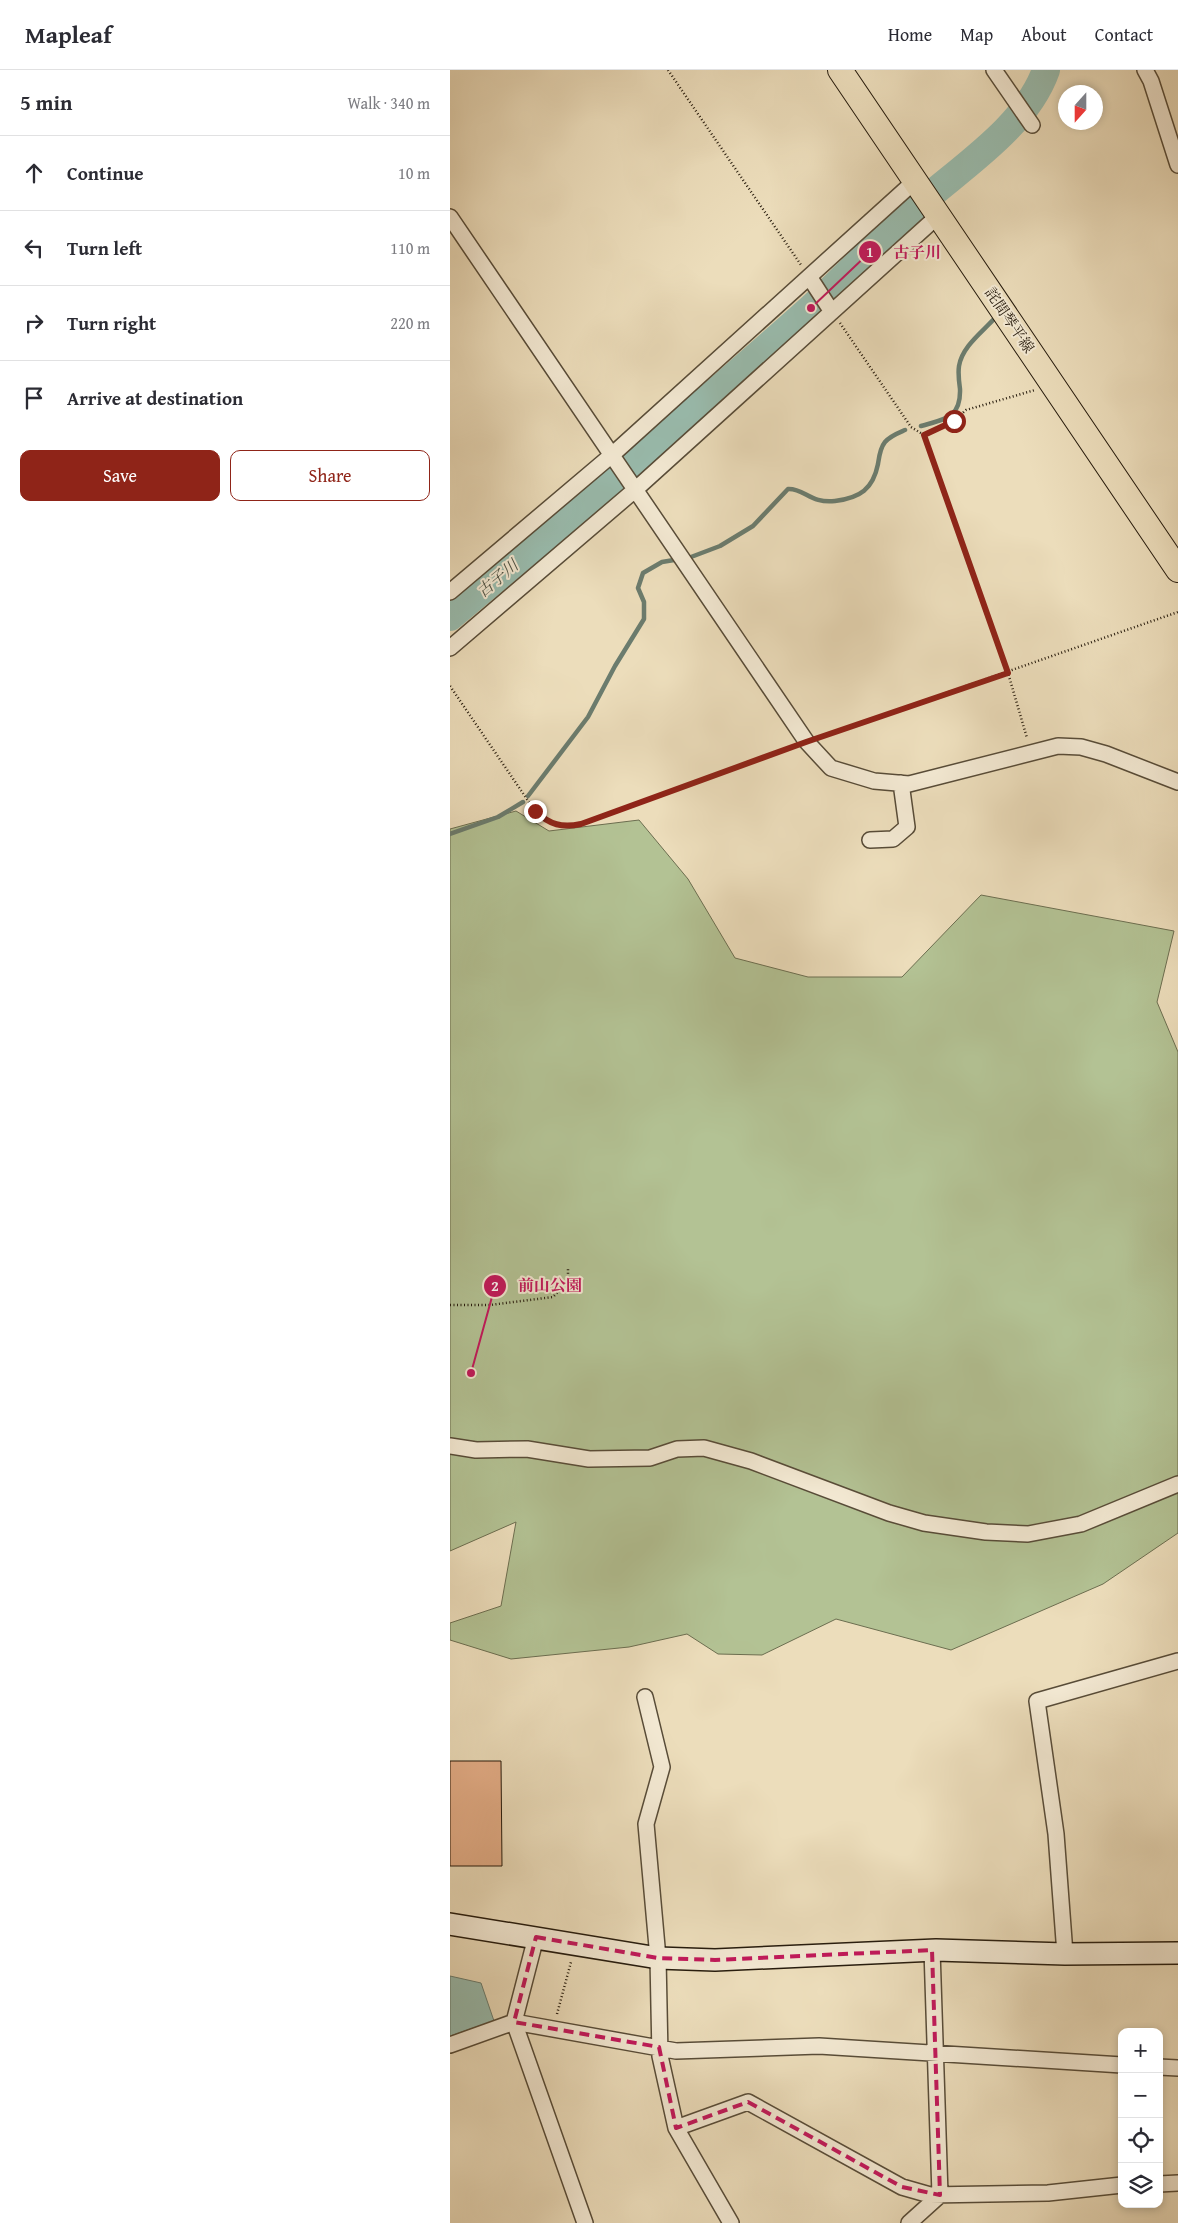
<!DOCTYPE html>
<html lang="en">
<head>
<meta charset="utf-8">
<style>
	:root { --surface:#fff; --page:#f7f7f7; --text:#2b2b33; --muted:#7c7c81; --line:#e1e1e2; --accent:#8f2418 }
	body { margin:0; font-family:"Gentium Book Plus","Noto Serif JP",serif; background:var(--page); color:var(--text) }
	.controls { position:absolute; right:15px; bottom:15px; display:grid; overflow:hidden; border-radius:10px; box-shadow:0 2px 8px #0003 }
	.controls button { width:45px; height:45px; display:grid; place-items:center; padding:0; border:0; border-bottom:1px solid var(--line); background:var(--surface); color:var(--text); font:25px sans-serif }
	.compass { position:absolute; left:608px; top:15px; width:45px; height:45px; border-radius:50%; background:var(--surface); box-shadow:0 2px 8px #0003; rotate:201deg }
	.stop { position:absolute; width:15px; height:15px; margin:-11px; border:4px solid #8f2418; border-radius:50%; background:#fff }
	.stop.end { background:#8f2418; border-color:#fff; box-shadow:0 1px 5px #0008 }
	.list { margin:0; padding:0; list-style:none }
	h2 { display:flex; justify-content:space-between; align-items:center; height:65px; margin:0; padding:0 20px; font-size:21px }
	h2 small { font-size:16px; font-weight:400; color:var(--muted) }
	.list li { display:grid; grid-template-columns:32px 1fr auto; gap:15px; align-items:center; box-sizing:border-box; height:75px; padding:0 20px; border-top:1px solid var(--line) }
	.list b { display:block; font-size:19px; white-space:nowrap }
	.list em { font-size:16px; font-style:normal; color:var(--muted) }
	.actions { display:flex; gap:10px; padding:15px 20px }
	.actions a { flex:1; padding:11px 0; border:1px solid var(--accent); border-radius:10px; text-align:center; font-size:18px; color:var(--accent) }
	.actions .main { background:var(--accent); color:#fff }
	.icon { flex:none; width:28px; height:28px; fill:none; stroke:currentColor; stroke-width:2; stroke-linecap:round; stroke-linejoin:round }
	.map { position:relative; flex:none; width:728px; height:2153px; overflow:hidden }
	header { display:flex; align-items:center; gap:30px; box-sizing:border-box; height:70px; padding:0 25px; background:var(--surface); border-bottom:1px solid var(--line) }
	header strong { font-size:24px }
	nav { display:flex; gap:28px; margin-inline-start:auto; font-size:18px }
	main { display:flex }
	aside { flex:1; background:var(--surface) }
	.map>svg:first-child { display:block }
</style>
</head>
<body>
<header>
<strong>Mapleaf</strong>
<nav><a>Home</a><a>Map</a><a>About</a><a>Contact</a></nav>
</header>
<main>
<aside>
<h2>5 min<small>Walk · 340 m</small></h2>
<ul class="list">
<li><svg class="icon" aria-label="ahead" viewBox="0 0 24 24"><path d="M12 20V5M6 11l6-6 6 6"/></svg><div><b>Continue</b></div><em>10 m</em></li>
<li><svg class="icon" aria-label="left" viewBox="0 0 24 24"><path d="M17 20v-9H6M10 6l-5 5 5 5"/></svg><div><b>Turn left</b></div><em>110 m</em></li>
<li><svg class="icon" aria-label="right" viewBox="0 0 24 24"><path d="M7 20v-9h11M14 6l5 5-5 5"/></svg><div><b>Turn right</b></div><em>220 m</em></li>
<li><svg class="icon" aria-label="arrive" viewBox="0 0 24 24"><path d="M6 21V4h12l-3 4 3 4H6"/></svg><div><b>Arrive at destination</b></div></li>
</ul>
<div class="actions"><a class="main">Save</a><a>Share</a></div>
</aside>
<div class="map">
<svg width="728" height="2153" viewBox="0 0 728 2153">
	<rect width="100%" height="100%" fill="#ecddbb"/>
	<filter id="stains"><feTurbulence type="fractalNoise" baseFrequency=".004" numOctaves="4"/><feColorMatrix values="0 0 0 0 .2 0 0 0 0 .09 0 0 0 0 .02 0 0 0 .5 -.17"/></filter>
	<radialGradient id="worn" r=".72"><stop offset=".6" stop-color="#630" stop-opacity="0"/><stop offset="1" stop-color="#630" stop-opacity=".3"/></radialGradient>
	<path fill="#b3c294" stroke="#6c6e50" d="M66,741L99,761L189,750L238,809L285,888L358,907H452L531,825L724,861L707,932L728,982V1463L653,1514L501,1580L386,1549L312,1585L268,1584L237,1564L179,1577L61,1589L0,1570V1553L51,1536L66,1452L0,1481V759Z"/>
	<path fill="#99bcae" stroke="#6b7c6e" d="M0,1906L31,1913L44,1951L0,1966Z"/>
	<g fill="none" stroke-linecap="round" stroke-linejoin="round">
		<path stroke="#6b7c6e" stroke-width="4.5" d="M471,356C495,349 511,348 510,319C509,312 508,303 509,296C512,277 531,263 543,250
			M241,487L270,476L303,456L338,419C354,418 361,434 385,431C410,428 423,419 428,394C429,387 430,378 435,372C440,366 448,363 455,360
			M78,726L138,647L165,596L194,549V532L188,518L193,503L212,492L224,490
			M0,764L48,747L73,732"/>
		<path stroke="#99bcae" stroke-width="28" d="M0,547C121,446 242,344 360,239C395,207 428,172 463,140C508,99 575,59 596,0"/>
	</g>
	<path fill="#e4ae88" stroke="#261b0d" d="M0,1691H51L52,1796H0Z"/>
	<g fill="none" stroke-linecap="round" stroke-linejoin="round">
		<g stroke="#584c38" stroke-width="18">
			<path id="street" d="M544,0L582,55
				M695,0L701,11L728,95
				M0,147L356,671L381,698L424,711L459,714L608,676L631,677L656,684L728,712
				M360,208L382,242
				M0,522L163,384L466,110
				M0,578L186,419L489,145
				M420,770L443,769L457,757L451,713
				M0,1376L26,1380L77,1379L139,1389L200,1388L227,1379L254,1378L301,1391L439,1443L474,1453L536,1462L578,1464L631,1454L728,1414
				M195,1627L212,1697L196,1754L208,1888L210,1986L226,2058L281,2153
				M86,1867L64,1952L135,2153
				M615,1884L606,1764L587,1631L728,1591
				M0,1975L64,1952L226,1981L369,1976L672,1995
				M709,1997L728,1998
				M226,2058L298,2032L452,2117L480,2125L598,2123L672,2115
				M709,2114L728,2113
				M459,2153L490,2125L482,1880"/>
		</g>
		<g stroke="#261b0d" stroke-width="24">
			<path id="secondary" d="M0,1854L208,1888L265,1890L486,1880L615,1884L728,1883"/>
		</g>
		<g stroke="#261b0d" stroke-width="26">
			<path id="primary" d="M390,0L728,500"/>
		</g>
		<path stroke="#261b0d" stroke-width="2.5" stroke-dasharray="1 2.5" stroke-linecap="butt" d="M218,0L351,195
			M390,253L461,357L474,365L558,603L577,668
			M474,365L504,351L516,340L585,320
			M0,616L85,741C100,755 112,758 131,754L342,677
			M370,667L728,542
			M0,1235H40L103,1227L118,1212V1199
			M107,1944L121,1892"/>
		<use href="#street" stroke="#f3e9d3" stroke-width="15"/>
		<use href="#secondary" stroke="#f3e9d3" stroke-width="21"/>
		<use href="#primary" stroke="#ecddbb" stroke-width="24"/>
	</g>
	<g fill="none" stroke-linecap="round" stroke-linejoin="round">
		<path stroke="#8f2418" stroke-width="6" d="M85,741C100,755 112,758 131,754L356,672L558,603L474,365L504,351"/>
	</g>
	<path fill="none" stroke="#c2185b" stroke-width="4" stroke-dasharray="10 6" stroke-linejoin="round" d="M86,1867L208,1888L265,1890L482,1880L490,2125L452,2117L298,2032L226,2058L209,1977L64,1952Z"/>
	<g text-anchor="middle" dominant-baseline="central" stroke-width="4" stroke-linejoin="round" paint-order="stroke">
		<g font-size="15" fill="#261b0d" stroke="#f3e9d3">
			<text transform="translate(560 250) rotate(56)">詫間琴平線</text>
		</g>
		<g font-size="16" font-style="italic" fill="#4e5345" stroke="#f3e9d3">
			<text transform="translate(47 508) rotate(-40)">古子川</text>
		</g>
	</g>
	<path fill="none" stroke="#c2185b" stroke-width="2" d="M361 238L420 182M21 1303L45 1216"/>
	<g fill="#c2185b" stroke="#f3e9d3" stroke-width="2">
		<circle cx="361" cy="238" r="5"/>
		<circle cx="21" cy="1303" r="5"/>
		<circle cx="420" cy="182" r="12"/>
		<circle cx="45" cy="1216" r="12"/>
	</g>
	<g font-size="15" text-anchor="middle" font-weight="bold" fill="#fff">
		<text x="420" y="187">1</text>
		<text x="45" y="1221">2</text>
	</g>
	<g font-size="16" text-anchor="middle" font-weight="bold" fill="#c2185b" stroke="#f3e9d3" stroke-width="4" stroke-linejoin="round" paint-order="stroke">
		<text x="467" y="188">古子川</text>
		<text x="100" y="1221">前山公園</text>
	</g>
	<rect width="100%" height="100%" filter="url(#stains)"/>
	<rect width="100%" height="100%" fill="url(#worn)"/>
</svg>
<div class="controls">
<button>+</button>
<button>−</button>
<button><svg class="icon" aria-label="locate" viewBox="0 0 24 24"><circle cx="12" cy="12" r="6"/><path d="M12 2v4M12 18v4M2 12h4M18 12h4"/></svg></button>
<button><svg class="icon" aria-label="layers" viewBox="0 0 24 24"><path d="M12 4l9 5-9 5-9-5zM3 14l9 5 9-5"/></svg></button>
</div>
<svg class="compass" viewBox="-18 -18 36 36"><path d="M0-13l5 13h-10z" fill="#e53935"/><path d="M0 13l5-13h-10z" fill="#7c7c81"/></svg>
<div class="stop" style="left:504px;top:351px"></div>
<div class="stop end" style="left:85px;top:741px"></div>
</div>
</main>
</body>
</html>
